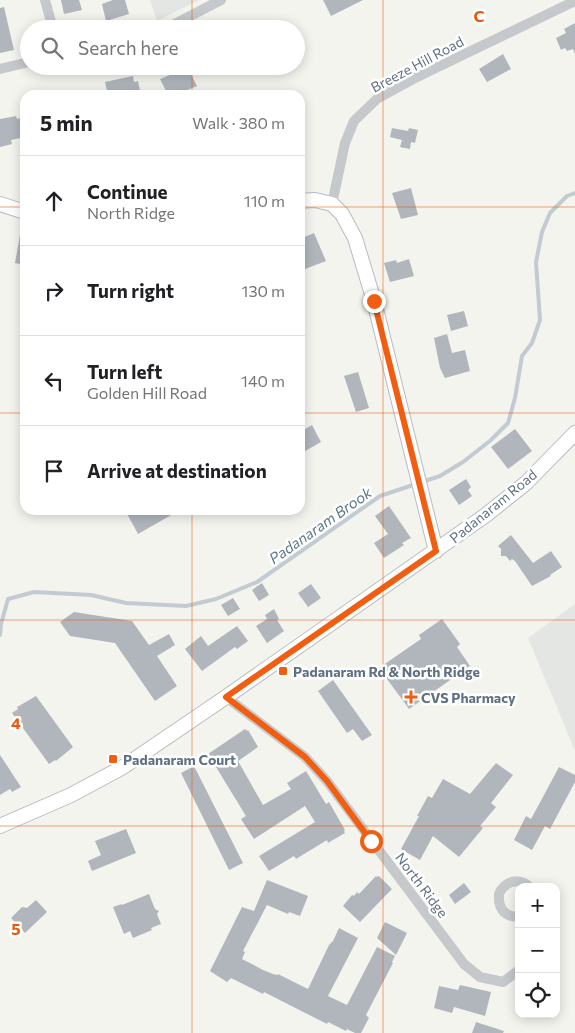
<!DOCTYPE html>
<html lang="en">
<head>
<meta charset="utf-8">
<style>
	:root { --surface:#fff; --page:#f6f6f6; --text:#202124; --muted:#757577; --line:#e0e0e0 }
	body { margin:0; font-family:Commissioner,sans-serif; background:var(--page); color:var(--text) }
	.controls { position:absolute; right:15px; bottom:15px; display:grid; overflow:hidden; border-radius:10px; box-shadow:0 2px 12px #0003 }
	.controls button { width:45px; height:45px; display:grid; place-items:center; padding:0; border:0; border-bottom:1px solid var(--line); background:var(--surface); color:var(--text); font:25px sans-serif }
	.stop { position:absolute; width:15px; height:15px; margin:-11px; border:4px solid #f25e11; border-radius:50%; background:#fff }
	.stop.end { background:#f25e11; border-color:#fff; box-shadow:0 1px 5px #0008 }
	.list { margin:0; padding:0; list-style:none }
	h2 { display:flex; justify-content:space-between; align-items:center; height:65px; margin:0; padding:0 20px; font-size:21px }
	h2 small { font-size:16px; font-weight:400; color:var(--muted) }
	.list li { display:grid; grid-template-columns:32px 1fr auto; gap:15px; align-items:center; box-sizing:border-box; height:90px; padding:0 20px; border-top:1px solid var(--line) }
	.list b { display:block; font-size:19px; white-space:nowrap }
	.list p { margin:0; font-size:16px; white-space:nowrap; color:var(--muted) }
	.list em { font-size:16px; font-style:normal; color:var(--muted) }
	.icon { flex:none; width:28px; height:28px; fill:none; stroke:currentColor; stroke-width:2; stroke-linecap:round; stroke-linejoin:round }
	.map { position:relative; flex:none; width:575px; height:1033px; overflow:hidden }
	.search { position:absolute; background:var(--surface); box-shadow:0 2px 12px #0003; left:20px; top:20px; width:285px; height:55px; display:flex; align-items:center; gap:12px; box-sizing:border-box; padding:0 18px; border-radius:28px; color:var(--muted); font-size:19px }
	.panel { position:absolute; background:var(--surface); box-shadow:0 2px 12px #0003; left:20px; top:90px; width:285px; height:425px; border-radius:15px }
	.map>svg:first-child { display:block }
</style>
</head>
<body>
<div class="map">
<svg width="575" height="1033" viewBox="0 0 575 1033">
	<rect width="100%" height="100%" fill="#f4f4ef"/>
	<path fill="#e4e6e3" d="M150,0H199L157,21Z
		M575,604V751L528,638Z"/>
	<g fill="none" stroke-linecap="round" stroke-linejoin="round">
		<path stroke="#c2cbd1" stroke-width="4" d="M0,635L1,624L8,599L34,592L91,595L126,603L186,606L216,599L257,582L380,496L440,476L463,462L491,440L508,423L515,398L522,356L532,343L540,320L536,262L542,232L550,213L567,196L575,193"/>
	</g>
	<path fill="#b0b6bc" d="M61,0H79L82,10L64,14Z
		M113,0H125L129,14L106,21L102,4Z
		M323,0H363L331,16Z
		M4,7L14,50L0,53V8Z
		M575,23V54L573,49L567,51L565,48L561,50L556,38L566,33L564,29Z
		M503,54L511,69L487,82L479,69Z
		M188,68L197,86L182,92L183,95H168L160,79Z
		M133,76L134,82L138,81L140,91H138L139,95H108L105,82Z
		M16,116L17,119L21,118L25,137L11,140L12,144L0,147V119Z
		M392,128L408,131L409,128L418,130L415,143L411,142L410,149L400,147L402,140L390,137Z
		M411,188L418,215L401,219L392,193Z
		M314,233L326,261L300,271V239Z
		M20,235L25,236V265L15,263Z
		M409,259L414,276L390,282L384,263L396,260L397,263Z
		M464,311L468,326L451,331L447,315Z
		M447,334L452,353L465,350L470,371L445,378L440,368L434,338Z
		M358,372L369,408L356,412L344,376Z
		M312,425L321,442L300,454V432Z
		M515,429L532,451L508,469L491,447Z
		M466,479L471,487L468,490L472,496L459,505L449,490Z
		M389,506L411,538L402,543L404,545L384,558L374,543L388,534L375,516Z
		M125,510H180L138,534Z
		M511,535L533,563L551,551L562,567L550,575L551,576L532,586L515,561L512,559L510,561L506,556H501V549L498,546Z
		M262,583L269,595L259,601L252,590Z
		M311,584L321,598L308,607L298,593Z
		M233,598L240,609L228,616L221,605Z
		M274,609L279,619L277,620L284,631L267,643L256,626L267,619L265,615Z
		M74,612L132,621L149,645L169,634L175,645L157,656L177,686L155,701L115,643L70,636L60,622Z
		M442,619L460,644L457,647L470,666L409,709L379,668L421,639L419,635Z
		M237,626L248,641L237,649L235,647L202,671L185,649L201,636L208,646Z
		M333,680L372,735L362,741L353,729L347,733L318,691Z
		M36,696L73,747L56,761L55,760L49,764L12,713L18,709L17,707Z
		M245,729L247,731L248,730L258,747L238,761L263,805L291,789L287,783L306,771L326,804L329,802L345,830L344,831L345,833L333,840L328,843L327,840L296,859L294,856L269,871L259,856L315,822L305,806L254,839L241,819L246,816L208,754Z
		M0,755L21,787L12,792L10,789L0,795Z
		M496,763L513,775L491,803L496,807L480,826L483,828L459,857L433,836L420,860L401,849L419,816H417L428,796L432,798L443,779L470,794Z
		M194,766L243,863L229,870L181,773Z
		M559,767L575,775V782L550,829L545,826L532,850L514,840L526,816L531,819Z
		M126,829L136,853L92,871L88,861L101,855L95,841Z
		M376,876L377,877L379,876L392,889L360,922L343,906L352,895L354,896L357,892L359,894Z
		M267,880L308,896L300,916L289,912L288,914L267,905L243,951L245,952L242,959L263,970L273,974L278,975V974L308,989L329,945L333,941L339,928L358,938L328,996L347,1005L377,947L395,956L392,962L393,963L366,1015L369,1018L361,1033H355L347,1029L346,1031L328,1022L327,1024L264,992L263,994L231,978L227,982L210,971L242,907L254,911Z
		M464,883L471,892L455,904L449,895Z
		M149,894L155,909L159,911L157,914L161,924L151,928L152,930L133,938L130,931L124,934L113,907L122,904V905Z
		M36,900L47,912L25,933L11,918L22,907L27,908Z
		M385,922L407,933L396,955L377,938Z
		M460,985L491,992L485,1016L454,1007L452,1013L434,1008L439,986L458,990Z
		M476,1022L504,1031L503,1033H472Z"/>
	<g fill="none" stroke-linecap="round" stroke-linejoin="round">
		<g stroke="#b7bbc0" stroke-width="16">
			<path id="secondary" d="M300,201L315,200L332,204L342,214L355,238L374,301L436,551
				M0,204L25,212
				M0,826L71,795L123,767L226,697L486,515L526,483L575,433"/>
		</g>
		<path stroke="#c6c9cc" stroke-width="10" d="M45,0L53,29
			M165,29L221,0
			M0,69L29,62
			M332,204L345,143L354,121L378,98L415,78L575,1
			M226,697L305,757L327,781L464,964L480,977L503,982L519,970
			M519,917C504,917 498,908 499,894C505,881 518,877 530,887"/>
		<use href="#secondary" stroke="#fff" stroke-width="14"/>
	</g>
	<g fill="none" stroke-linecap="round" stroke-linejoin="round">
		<path stroke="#f25e11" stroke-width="6" d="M371,841L327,781L305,757L226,697L436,551L374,301"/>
	</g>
	<path fill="none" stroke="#e8590c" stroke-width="1" stroke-opacity="0.55" d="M192,0V29M383,0V1033M192,66V95M0,207H25M300,207H575M0,413H25M300,413H575M192,510V1033M0,620H575M0,826H575"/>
	<g fill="#f25e11" stroke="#fff" stroke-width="2">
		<rect x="278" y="666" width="10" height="10" rx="2.5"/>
		<path d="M408.5 689.5h5v5h5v5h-5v5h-5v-5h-5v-5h5z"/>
		<rect x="108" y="754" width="10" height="10" rx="2.5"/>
	</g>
	<g text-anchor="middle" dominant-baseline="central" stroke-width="5" stroke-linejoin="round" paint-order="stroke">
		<g font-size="14" fill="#607083" stroke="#fff">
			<text transform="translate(417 64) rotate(-28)">Breeze Hill Road</text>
			<text transform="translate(493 506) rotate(-39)">Padanaram Road</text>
			<text transform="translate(422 885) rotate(53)">North Ridge</text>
		</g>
		<g font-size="14" font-weight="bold" fill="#607083" stroke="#fff" text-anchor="start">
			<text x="293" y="671">Padanaram Rd &amp; North Ridge</text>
			<text x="421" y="697">CVS Pharmacy</text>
			<text x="123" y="759">Padanaram Court</text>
		</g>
		<g font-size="15" font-style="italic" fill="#607988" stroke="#fff">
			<text transform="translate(320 525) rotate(-35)">Padanaram Brook</text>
		</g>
	</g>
	<g font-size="16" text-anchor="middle" font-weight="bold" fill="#e8590c" stroke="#fff" stroke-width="5" stroke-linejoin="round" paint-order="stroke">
		<text x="479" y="22">C</text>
		<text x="16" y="729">4</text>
		<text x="16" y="935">5</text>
	</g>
</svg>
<div class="controls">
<button>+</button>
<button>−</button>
<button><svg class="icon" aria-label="locate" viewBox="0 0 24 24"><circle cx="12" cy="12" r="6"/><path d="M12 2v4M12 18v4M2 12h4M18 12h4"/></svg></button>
</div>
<div class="stop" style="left:371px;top:841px"></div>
<div class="stop end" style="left:374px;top:301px"></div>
<div class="search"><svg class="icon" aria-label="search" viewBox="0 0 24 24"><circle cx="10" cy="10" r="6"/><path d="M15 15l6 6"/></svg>Search here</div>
<section class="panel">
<h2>5 min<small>Walk · 380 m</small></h2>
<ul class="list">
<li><svg class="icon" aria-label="ahead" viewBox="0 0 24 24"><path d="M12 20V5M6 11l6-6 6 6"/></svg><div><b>Continue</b><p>North Ridge</p></div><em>110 m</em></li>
<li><svg class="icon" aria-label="right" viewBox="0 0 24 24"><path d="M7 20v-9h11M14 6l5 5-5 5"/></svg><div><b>Turn right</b></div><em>130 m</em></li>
<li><svg class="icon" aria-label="left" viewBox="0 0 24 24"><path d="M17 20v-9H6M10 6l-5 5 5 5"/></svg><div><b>Turn left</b><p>Golden Hill Road</p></div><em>140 m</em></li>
<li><svg class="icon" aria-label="arrive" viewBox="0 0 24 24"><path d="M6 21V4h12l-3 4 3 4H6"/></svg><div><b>Arrive at destination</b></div></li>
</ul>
</section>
</div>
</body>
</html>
